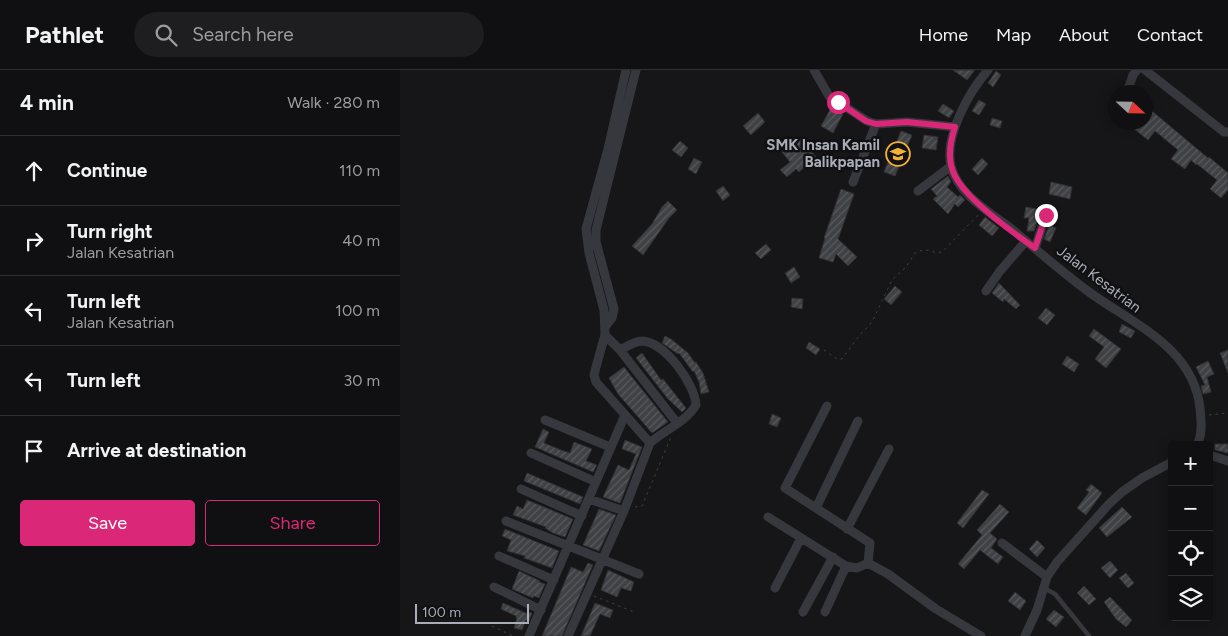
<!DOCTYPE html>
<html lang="en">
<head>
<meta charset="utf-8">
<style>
	:root { --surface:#101012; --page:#1e1e20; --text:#f1f3f6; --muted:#9c9d9f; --line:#303032; --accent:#db2777 }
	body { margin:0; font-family:Figtree,sans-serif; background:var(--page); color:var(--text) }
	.controls { position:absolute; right:15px; bottom:15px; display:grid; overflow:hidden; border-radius:5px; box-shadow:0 2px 12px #0003 }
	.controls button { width:45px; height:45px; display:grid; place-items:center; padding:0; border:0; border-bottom:1px solid var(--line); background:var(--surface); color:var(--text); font:25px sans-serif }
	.compass { position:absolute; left:708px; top:15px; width:45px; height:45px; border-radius:50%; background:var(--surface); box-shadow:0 2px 12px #0003; rotate:112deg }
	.scale { position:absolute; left:15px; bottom:12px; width:114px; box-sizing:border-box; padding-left:5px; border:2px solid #a8adb8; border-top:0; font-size:14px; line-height:18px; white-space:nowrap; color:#a8adb8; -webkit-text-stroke:4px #111113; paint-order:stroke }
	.stop { position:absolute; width:15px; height:15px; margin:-11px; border:4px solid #db2777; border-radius:50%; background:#fff }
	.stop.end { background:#db2777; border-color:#fff; box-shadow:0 1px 5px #0008 }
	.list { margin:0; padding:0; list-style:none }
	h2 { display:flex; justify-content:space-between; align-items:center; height:65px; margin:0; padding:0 20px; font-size:21px }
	h2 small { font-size:16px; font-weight:400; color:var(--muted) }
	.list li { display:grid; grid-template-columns:32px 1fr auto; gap:15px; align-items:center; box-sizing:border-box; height:70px; padding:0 20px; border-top:1px solid var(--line) }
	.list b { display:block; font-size:19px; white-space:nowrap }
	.list p { margin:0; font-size:16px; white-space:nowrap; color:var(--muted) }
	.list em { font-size:16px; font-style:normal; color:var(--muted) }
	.actions { display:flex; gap:10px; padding:15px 20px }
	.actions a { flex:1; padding:11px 0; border:1px solid var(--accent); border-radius:5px; text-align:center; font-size:18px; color:var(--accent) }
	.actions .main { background:var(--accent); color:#fff }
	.icon { flex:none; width:28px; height:28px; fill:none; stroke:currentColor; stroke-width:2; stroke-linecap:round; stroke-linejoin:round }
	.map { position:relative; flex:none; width:828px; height:566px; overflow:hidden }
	header { display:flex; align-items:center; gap:30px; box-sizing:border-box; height:70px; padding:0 25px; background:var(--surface); border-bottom:1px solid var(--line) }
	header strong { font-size:24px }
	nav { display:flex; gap:28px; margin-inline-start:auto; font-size:18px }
	.search { width:350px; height:45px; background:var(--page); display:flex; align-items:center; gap:12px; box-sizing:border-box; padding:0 18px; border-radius:28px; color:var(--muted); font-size:19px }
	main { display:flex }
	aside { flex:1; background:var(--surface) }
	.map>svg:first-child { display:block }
</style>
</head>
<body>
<header>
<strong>Pathlet</strong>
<div class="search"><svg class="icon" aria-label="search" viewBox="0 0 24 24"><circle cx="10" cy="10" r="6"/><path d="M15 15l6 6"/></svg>Search here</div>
<nav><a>Home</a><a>Map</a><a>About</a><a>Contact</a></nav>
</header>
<main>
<aside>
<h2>4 min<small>Walk · 280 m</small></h2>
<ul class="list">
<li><svg class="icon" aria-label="ahead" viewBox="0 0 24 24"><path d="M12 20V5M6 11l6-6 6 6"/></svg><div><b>Continue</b></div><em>110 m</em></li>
<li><svg class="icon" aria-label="right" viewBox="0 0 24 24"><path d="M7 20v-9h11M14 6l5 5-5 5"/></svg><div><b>Turn right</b><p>Jalan Kesatrian</p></div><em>40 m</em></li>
<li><svg class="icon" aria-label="left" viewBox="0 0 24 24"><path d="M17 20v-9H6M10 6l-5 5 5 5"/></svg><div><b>Turn left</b><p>Jalan Kesatrian</p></div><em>100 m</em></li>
<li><svg class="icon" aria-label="left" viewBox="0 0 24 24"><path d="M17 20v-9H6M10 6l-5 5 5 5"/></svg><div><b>Turn left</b></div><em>30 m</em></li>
<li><svg class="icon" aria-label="arrive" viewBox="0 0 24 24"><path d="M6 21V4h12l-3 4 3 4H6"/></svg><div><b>Arrive at destination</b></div></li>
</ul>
<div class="actions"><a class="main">Save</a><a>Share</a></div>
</aside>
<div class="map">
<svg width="828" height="566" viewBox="0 0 828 566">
	<defs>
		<pattern id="building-hatch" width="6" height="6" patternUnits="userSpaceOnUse" patternTransform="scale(1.25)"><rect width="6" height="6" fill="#404145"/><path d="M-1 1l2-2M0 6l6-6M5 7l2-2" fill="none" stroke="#595a5e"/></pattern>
	</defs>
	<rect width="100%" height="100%" fill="#161618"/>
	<path fill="url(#building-hatch)" stroke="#303034" d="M553,0H575L567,10Z
		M596,1L601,5L593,17L588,13Z
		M579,30L586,34L579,45L572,41Z
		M543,34L554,41L549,48L538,41Z
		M746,36L808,88L809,87L828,103V120L821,128L810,119L817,110L797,94L796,95L791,90L785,99L771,89L778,80L755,61L748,70L733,58L738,52H746Z
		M431,38L443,44L433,63L421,56Z
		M358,43L365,52L351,65L343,56Z
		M592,48L602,51L600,58L590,55Z
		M501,61L512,65L495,106L484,102Z
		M524,65L538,67L536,80L522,78Z
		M399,67L416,87L399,102L396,99L387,107L380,100L390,92L382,82Z
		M280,71L288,78L281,87L272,80Z
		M294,88L302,92L296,104L288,99Z
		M582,88L588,94L578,105L572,99Z
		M548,106L551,112L547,117L558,127L560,125L565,130L558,137L555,134L548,144L533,129L537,126L531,119Z
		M651,112L672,117L670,129L649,124Z
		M323,116L330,125L323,131L316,121Z
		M441,119L454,124L438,169L457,187L448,196L436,184L433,192L419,188L425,168H424Z
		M268,131L277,140L269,148L243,185L232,176L252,154L262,137Z
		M626,137L641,140L634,161H627L629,148H624Z
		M585,147L599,158L592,166L579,155Z
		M649,155L656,158L650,172L644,169Z
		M366,174L371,180L361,189L355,183Z
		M394,197L400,207L391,213L385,203Z
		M599,213L620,235L616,239L604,229L603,232L592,223Z
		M495,216L502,222L491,235L484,229Z
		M392,228L403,229L402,239L391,237Z
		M646,238L655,245L647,255L638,248Z
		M722,254L735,261L731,268L719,262Z
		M694,259L721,279L706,298L695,289L704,277L689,266Z
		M265,266L271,269L288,283L295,293L296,292L303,303L309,322L301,324L299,312L294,301L293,302L279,283L278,284L262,273Z
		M409,272L420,279L416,285L406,278Z
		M828,280V303L820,283Z
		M242,283L261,310L263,309L286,338L282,342L268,329L236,288Z
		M667,286L679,294L674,302L662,294Z
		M808,291L814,304L807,307L811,322L803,324L801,316L805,315L796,297Z
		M224,297L268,352L252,363L218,324L209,308Z
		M372,344L381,348L377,357L369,354Z
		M143,359L149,362L144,373L161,380L170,383L174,372L192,379L186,391L197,395L193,402L135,377Z
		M225,370L242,377L220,433L203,427L218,395L229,400L236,384L222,379Z
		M815,374H828V383L815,380Z
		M127,403L183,427L180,434L124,411Z
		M691,414L702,423L686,445L677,438L689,422L686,420Z
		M582,420L589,424L563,458L557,453Z
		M127,430L173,449L165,467L153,463L145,458L146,457L113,445L117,436L123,439Z
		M600,434L609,442L590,463L597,469L591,478L603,487L598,494L580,480L564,499L558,494L582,465L577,460Z
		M722,437L732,447L707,467L699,458Z
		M199,439L216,445L199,481L183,475Z
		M105,459L159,481L152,498L124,488L125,486L107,481L111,470L102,466Z
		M637,470L645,478L637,487L629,479Z
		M710,491L718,500L710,508L701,498Z
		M188,493L193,495L162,566H142L171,497L183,502Z
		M208,500L234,512L231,521L221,518L217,527L201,520Z
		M119,501L140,511L139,512L145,514L139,528L134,526L133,528L112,519Z
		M726,503L734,513L728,518L719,508Z
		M684,516L696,529L689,535L677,523Z
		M615,522L626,531L620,540L608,531Z
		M710,527L732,550L726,557L716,549L704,532Z
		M103,533L128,544V542L132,543L129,551L126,550L122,560L114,558L117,548H116V546L101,539Z
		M195,533L213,540L210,548L200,544L190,566H181Z
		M654,540L664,547L656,557L646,549Z"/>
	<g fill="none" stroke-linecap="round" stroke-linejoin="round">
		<path stroke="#3d3f44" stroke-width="1" stroke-dasharray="2.5 4" stroke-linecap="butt" d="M424,280L437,289H442L459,266L472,252L492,210L506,197L515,183L519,181L526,180L538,183L543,181L578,145
			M809,345L828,343
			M235,437L242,436L271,367
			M194,526L234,542
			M92,556L113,566"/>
		<path stroke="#37383d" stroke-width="4.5" d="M644,518L655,524L689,566"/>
		<path stroke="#37383d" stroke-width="9" d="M226,0L208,79L186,159L189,183L204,240L205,265L196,297L194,305L196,312L250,373
			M414,0L429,26L467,51L476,54
			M588,0C569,22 544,66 551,96C558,125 591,143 613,160C638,181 663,203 689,222C733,254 793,277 800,338C801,350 803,363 797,375
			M745,0L824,62H828
			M727,22L733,5L737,0
			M453,112L476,54L507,52L555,57
			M518,121L551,96
			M635,178L646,145
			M586,221L600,201L626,171
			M205,257L212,248L214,239L196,172V160L236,0
			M205,265L220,280L277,353
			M427,336L385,418L470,473L468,493L488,504L536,539L581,566
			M145,350L210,377
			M131,383L196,412
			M809,385L828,391
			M121,419L182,446
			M189,429L224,441L250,373C264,360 286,352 296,335C295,314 265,272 242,271C235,271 226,277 220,280
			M416,438L458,351
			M368,447L446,496L457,498L468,493
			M106,451L239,504
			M447,459L489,379
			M602,473L647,507
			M99,486L154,510
			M94,517L141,540
			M375,518L401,468
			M403,542L433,487
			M425,542L446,496
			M129,566L225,345
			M168,566L224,441
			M625,566L637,540L647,507L657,492L709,434L722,422L742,408L772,392"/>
	</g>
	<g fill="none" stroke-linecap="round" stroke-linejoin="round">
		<path stroke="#db2777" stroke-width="6" d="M438,32L466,51L476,54L507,52L555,57C550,72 547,91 555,106C567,130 612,162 635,178L646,145"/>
	</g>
	<defs>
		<g id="school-ring" transform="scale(1.25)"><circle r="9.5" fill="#111113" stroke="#f2b134" stroke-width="1.5"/><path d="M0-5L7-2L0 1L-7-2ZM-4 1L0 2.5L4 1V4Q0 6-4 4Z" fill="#f2b134"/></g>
	</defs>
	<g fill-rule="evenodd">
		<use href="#school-ring" x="498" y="84"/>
	</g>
	<g text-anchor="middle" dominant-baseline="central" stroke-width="5" stroke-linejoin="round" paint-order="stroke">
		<g font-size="15" font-weight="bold" fill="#a8adb8" stroke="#111113" text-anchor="end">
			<text x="480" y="75">SMK Insan Kamil<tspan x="480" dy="17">Balikpapan</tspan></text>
		</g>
		<g font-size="15" fill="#a8adb8" stroke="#111113">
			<text transform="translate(699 209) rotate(37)">Jalan Kesatrian</text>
		</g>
	</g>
</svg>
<div class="controls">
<button>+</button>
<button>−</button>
<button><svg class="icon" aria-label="locate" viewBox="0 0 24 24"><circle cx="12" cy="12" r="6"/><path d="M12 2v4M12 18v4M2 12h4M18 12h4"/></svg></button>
<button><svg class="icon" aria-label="layers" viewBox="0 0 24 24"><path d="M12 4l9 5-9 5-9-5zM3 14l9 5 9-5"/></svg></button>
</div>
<svg class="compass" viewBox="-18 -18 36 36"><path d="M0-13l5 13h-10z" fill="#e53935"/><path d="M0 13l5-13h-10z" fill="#9c9d9f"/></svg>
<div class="scale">100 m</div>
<div class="stop" style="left:438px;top:32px"></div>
<div class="stop end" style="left:646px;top:145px"></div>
</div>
</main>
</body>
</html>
